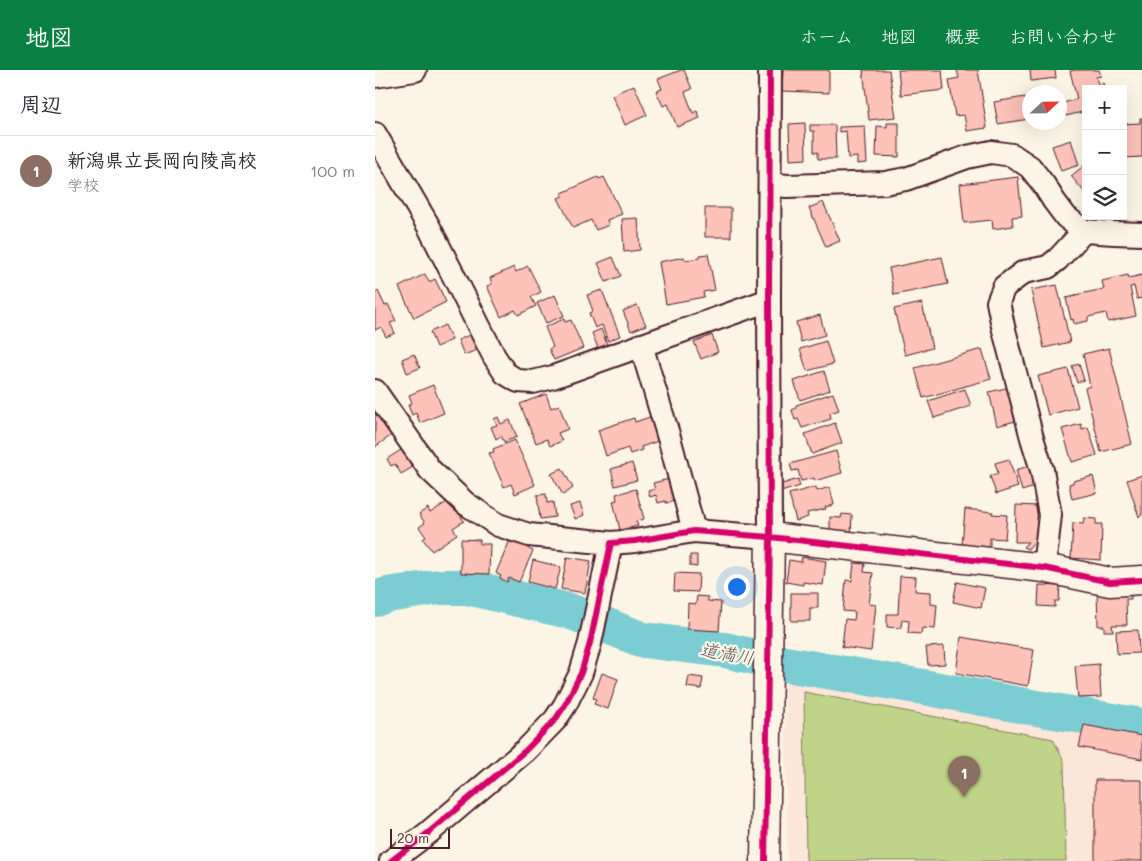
<!DOCTYPE html>
<html lang="ja">
<head>
<meta charset="utf-8">
<style>
	:root { --surface:#fff; --page:#f2f2f3; --text:#2b2b33; --muted:#7c7c81; --line:#e1e1e2; --accent:#0b8043 }
	body { margin:0; font-family:Mali,"Klee One",sans-serif; background:var(--page); color:var(--text) }
	.controls { position:absolute; right:15px; top:15px; display:grid; overflow:hidden; border-radius:0px; box-shadow:0 5px 20px #0002 }
	.controls button { width:45px; height:45px; display:grid; place-items:center; padding:0; border:0; border-bottom:1px solid var(--line); background:var(--surface); color:var(--text); font:25px sans-serif }
	.compass { position:absolute; left:647px; top:15px; width:45px; height:45px; border-radius:50%; background:var(--surface); box-shadow:0 5px 20px #0002; rotate:68deg }
	.scale { position:absolute; left:15px; bottom:12px; width:60px; box-sizing:border-box; padding-left:5px; border:2px solid #4a1f2b; border-top:0; font-size:14px; line-height:18px; white-space:nowrap; color:#4a1f2b; -webkit-text-stroke:4px #fcf5e5; paint-order:stroke }
	.you { position:absolute; left:361px; top:516px; width:18px; height:18px; margin:-12px; border:4px solid #fff; border-radius:50%; background:#1a73e8; box-shadow:0 0 0 8px #1a73e833 }
	.badge { display:grid; place-items:center; width:32px; height:32px; border-radius:50%; background:var(--accent); color:#fff; font-size:16px; font-weight:700 }
	.pin { position:absolute; translate:-50% -41px; filter:drop-shadow(0 1px 2px #0008) }
	.pin::after { content:''; position:absolute; top:26px; width:18px; height:15px; background:inherit; clip-path:polygon(0 0,100% 0,50% 100%) }
	.list { margin:0; padding:0; list-style:none }
	h2 { display:flex; justify-content:space-between; align-items:center; height:65px; margin:0; padding:0 20px; font-size:21px }
	h2 small { font-size:16px; font-weight:400; color:var(--muted) }
	.list li { display:grid; grid-template-columns:32px 1fr auto; gap:15px; align-items:center; box-sizing:border-box; height:70px; padding:0 20px; border-top:1px solid var(--line) }
	.list b { display:block; font-size:19px; white-space:nowrap }
	.list p { margin:0; font-size:16px; white-space:nowrap; color:var(--muted) }
	.list em { font-size:16px; font-style:normal; color:var(--muted) }
	.icon { flex:none; width:28px; height:28px; fill:none; stroke:currentColor; stroke-width:2; stroke-linecap:round; stroke-linejoin:round }
	.map { position:relative; flex:none; width:767px; height:791px; overflow:hidden }
	header { display:flex; align-items:center; gap:30px; box-sizing:border-box; height:70px; padding:0 25px; background:var(--accent); color:#fff }
	header strong { font-size:24px }
	nav { display:flex; gap:28px; margin-inline-start:auto; font-size:18px }
	main { display:flex }
	aside { flex:1; background:var(--surface) }
	.map>svg:first-child { display:block }
</style>
</head>
<body>
<header>
<strong>地図</strong>
<nav><a>ホーム</a><a>地図</a><a>概要</a><a>お問い合わせ</a></nav>
</header>
<main>
<aside>
<h2>周辺<small></small></h2>
<ul class="list">
<li><span class="badge" style="background:#8d6e63">1</span><div><b>新潟県立長岡向陵高校</b><p>学校</p></div><em>100 m</em></li>
</ul>
</aside>
<div class="map">
<svg width="767" height="791" viewBox="0 0 767 791">
	<rect width="100%" height="100%" fill="#fcf5e5"/>
	<filter id="ink" filterUnits="userSpaceOnUse"><feTurbulence type="fractalNoise" baseFrequency=".02" numOctaves="2"/><feDisplacementMap in="SourceGraphic" scale="10" xChannelSelector="R" yChannelSelector="G"/><feConvolveMatrix kernelMatrix="1 2 1 2 8 2 1 2 1" color-interpolation-filters="sRGB"/></filter>
	<g filter="url(#ink)">
		<path fill="#fce6d8" d="M410,603L767,663V791H412Z"/>
		<path fill="#c0d489" stroke="#857a5a" d="M429,622L678,669L689,691L691,791H431Z"/>
		<g fill="none" stroke-linecap="round" stroke-linejoin="round">
			<path stroke="#7ccdd3" stroke-width="36" d="M0,529L12,525L64,517H92L194,541L268,570L350,580L410,594L554,618L650,636L767,656"/>
		</g>
		<path fill="#fdc2b8" stroke="#4a1f2b" d="M306,0H309L317,19L310,22L318,43L322,41L325,48L302,57L293,34L288,36L281,21L287,19L283,9Z
			M408,0H454V23L407,21Z
			M488,0H514L521,47L494,50Z
			M523,0H567L569,20L526,25Z
			M582,0H603L612,58L592,61L589,45L580,46L574,10L584,8Z
			M655,0H680L681,8L656,11Z
			M700,0H724L726,6L721,7L723,14L728,13L730,19H711V41L691,46L688,33L702,29L695,1Z
			M259,15L272,45L250,55L237,25Z
			M650,27L654,49L623,54L619,32Z
			M765,48H767V87L748,88V54L765,53Z
			M430,53L431,89L415,90L414,54Z
			M512,53H524V87L501,86L502,56L512,57Z
			M435,55H460L461,89H443V82H439V61H435Z
			M490,56L492,93L482,94V87L473,88L471,61L464,62V57Z
			M696,70L704,95L686,101L677,76Z
			M711,94V124L696,106Z
			M223,107L224,109L229,107L247,144L232,150L234,155L221,160L216,150L198,158L183,128L188,126L187,123Z
			M643,107L647,146L637,147L638,156L618,159L617,150L589,153L585,114Z
			M448,132L465,171L451,177L434,138Z
			M330,138H356V167H330Z
			M263,148L265,180L249,182L247,149Z
			M333,184L340,220L328,222L329,227L291,234L284,192L309,187L310,190L325,188V185Z
			M238,187L246,206L231,212L223,193Z
			M567,187L573,214L519,225L514,198Z
			M153,196L166,222L156,227L161,236L143,245L140,240L126,247L112,216L117,214L115,208L139,197L141,202Z
			M50,204L54,212L60,209L71,232L39,248L24,217Z
			M753,205L754,208L767,205V228L762,229L759,216L755,217L761,246L733,252L731,243L713,247V251L699,254L698,249L696,250L691,228L701,226L700,225L729,219L727,211Z
			M682,215L695,272L669,278L656,220Z
			M227,220L245,266L233,271L227,255L220,258L214,243L218,241L212,225Z
			M3,221L10,236L13,234L21,251L15,253L20,263L11,267L6,257L0,260V223Z
			M180,225L189,246L171,253L162,233Z
			M547,233L557,278L530,285L519,239Z
			M262,235L271,255L256,261L248,241Z
			M445,245L450,265L426,272L421,252Z
			M189,249L190,252L196,250L208,278L179,290L174,279L178,277L170,257Z
			M70,255L77,270L61,277L55,262Z
			M226,259L232,274L223,278L217,263Z
			M99,263L105,279L89,285L83,270Z
			M337,265L343,282L326,289L319,272Z
			M451,271L458,294L432,301L425,279Z
			M734,278L757,374L726,382L710,318L715,316L708,284Z
			M607,279L616,309L548,328L540,298Z
			M39,284L45,298L32,303L27,289Z
			M704,294L709,310L702,313L697,296Z
			M693,299L703,337L673,345L663,306Z
			M449,301L455,320L425,330L419,311Z
			M58,315L69,343L45,353L41,343L37,345L33,335L37,333L34,325Z
			M635,317L644,350L622,356L614,322Z
			M590,319L596,336L559,348L553,331Z
			M458,323L464,340L455,343L456,349L427,358L423,349L420,350L417,340L421,338V335Z
			M171,324L176,338L184,335L193,359L183,363L187,371L175,376L172,369L161,373L145,334Z
			M0,333L21,362L0,377Z
			M123,347L126,354L135,350L142,367L129,372L126,366L121,369L116,357L122,355L119,349Z
			M275,347L283,371L266,377L267,380L255,384L253,378L231,386L223,360L259,348L260,352Z
			M460,353L467,373L437,384L430,364Z
			M706,354L707,359L713,357L722,385L697,392L687,359Z
			M140,370L160,415L140,424L136,414L129,417L114,383L119,382L118,379Z
			M32,376L43,394L26,404L20,394L16,396L12,389Z
			M461,381L467,403L440,411L439,408L426,411L423,400L417,401L415,394Z
			M634,389L643,417L621,424L615,406L623,403L620,393Z
			M257,393L262,410L240,416L236,399Z
			M656,395L662,416L647,421L641,400Z
			M187,398L198,418L188,425L176,404Z
			M767,405V445L764,447L752,410Z
			M718,406L722,423L697,429L694,414L698,413V411Z
			M294,409L300,431L291,433V431L283,433L281,425L275,427L273,421L280,419L278,413Z
			M423,409L425,416L406,422L404,415Z
			M441,417L442,421L455,417L459,435L450,437L451,439L432,443L433,447L421,451L414,424Z
			M261,419L269,449L261,451L263,456L245,460L238,431L242,430L241,424Z
			M171,424L172,433L178,432L180,447L165,449L162,425Z
			M75,430L89,451L78,458L82,464L57,481L48,469L51,467L44,457L50,453L44,444L53,438L55,443Z
			M205,433L209,445L200,449L195,436Z
			M641,435L663,436V467L653,479L648,477L653,472H640Z
			M590,439L618,442L617,444L632,445L630,469L615,468V477L587,475Z
			M467,444L477,445L476,464L455,463V447L466,448Z
			M709,448L721,449V454H727L726,490L696,488L698,453L708,454Z
			M86,469L105,470V474H115L114,504L86,503Z
			M135,470L142,473L143,470L154,474L152,478L158,481L144,512L134,508L132,512L125,508L126,506L121,503Z
			M315,485H322V497L315,496Z
			M192,487L216,491L210,523L186,519Z
			M427,487L451,491L448,515L428,512V515L411,512L414,490L426,492Z
			M158,490L186,497L180,519L153,512Z
			M479,493L490,494L489,502L498,503L494,534L501,535L496,581L467,577L470,549L479,550L480,542L468,541L471,510L477,511Z
			M300,503L324,504L323,522L299,521Z
			M525,506L541,507L540,521L556,522V534L562,535L560,559L547,558L546,564L533,563L534,551L527,550L526,558L512,557V544H523Z
			M582,512L610,518L606,538L578,532Z
			M664,515L685,516L684,531H680V537L663,536Z
			M756,520V529H751L752,555H737L738,561H729V556H723L722,521Z
			M416,523H443V538H435V551H416Z
			M322,526L333,527V531L346,532L344,561L312,559L313,533L321,534Z
			M763,560L764,583L742,584L741,561Z
			M586,567L659,580L653,616L581,603Z
			M569,576L570,594L553,595L551,577Z
			M724,594L726,627L703,628L700,596Z
			M227,603L243,609L233,639L219,634L221,629L218,628Z
			M314,606L328,608L326,619L312,617Z
			M709,655L767,666V689L704,677Z
			M720,710H767V791H720Z"/>
		<g fill="none" stroke-linecap="round" stroke-linejoin="round">
			<g stroke="#4a1f2b" stroke-width="26">
				<path id="minor" d="M0,6L40,0
					M0,64L54,157L119,286L130,303L143,311L158,312L178,307L394,230
					M395,114L412,116L510,113L531,109L592,87L616,82L637,85L655,97L669,115L679,131L691,147L709,161L739,163L767,164
					M266,275L295,371L319,461
					M0,321L55,400L90,433L123,455L154,465L236,473
					M669,498L675,445L667,400L657,368L628,256L623,232L629,217L649,202L673,197L683,189L709,161
					M16,791L53,763L151,680L180,650L190,635L206,603L215,573L236,473L260,471L319,461L395,467L394,230L395,0"/>
			</g>
			<g stroke="#4a1f2b" stroke-width="31">
				<path id="tertiary" d="M390,791L395,467L669,498L735,512L767,510"/>
			</g>
			<use href="#minor" stroke="#fcf5e5" stroke-width="22"/>
			<use href="#tertiary" stroke="#fcf5e5" stroke-width="28"/>
			<g stroke="#fcf5e5" stroke-width="9">
				<path id="cycleway" d="M16,791L53,763L151,680L180,650L190,635L206,603L215,573L236,473L260,471L319,461L395,467L669,498L735,512L767,510
					M390,791L395,467L394,230L395,0"/>
			</g>
			<use href="#cycleway" stroke="#d6006c" stroke-width="6"/>
		</g>
	</g>
	<g text-anchor="middle" dominant-baseline="central" stroke-width="4.5" stroke-linejoin="round" paint-order="stroke">
		<g font-size="18" font-style="italic" fill="#59535d" stroke="#fcf5e5">
			<text transform="translate(352 583) rotate(10)">道満川</text>
		</g>
	</g>
</svg>
<div class="controls">
<button>+</button>
<button>−</button>
<button><svg class="icon" aria-label="layers" viewBox="0 0 24 24"><path d="M12 4l9 5-9 5-9-5zM3 14l9 5 9-5"/></svg></button>
</div>
<svg class="compass" viewBox="-18 -18 36 36"><path d="M0-13l5 13h-10z" fill="#e53935"/><path d="M0 13l5-13h-10z" fill="#7c7c81"/></svg>
<div class="scale">20 m</div>
<div class="you"></div>
<div class="pin badge" style="left:589px;top:727px;background:#8d6e63">1</div>
</div>
</main>
</body>
</html>
